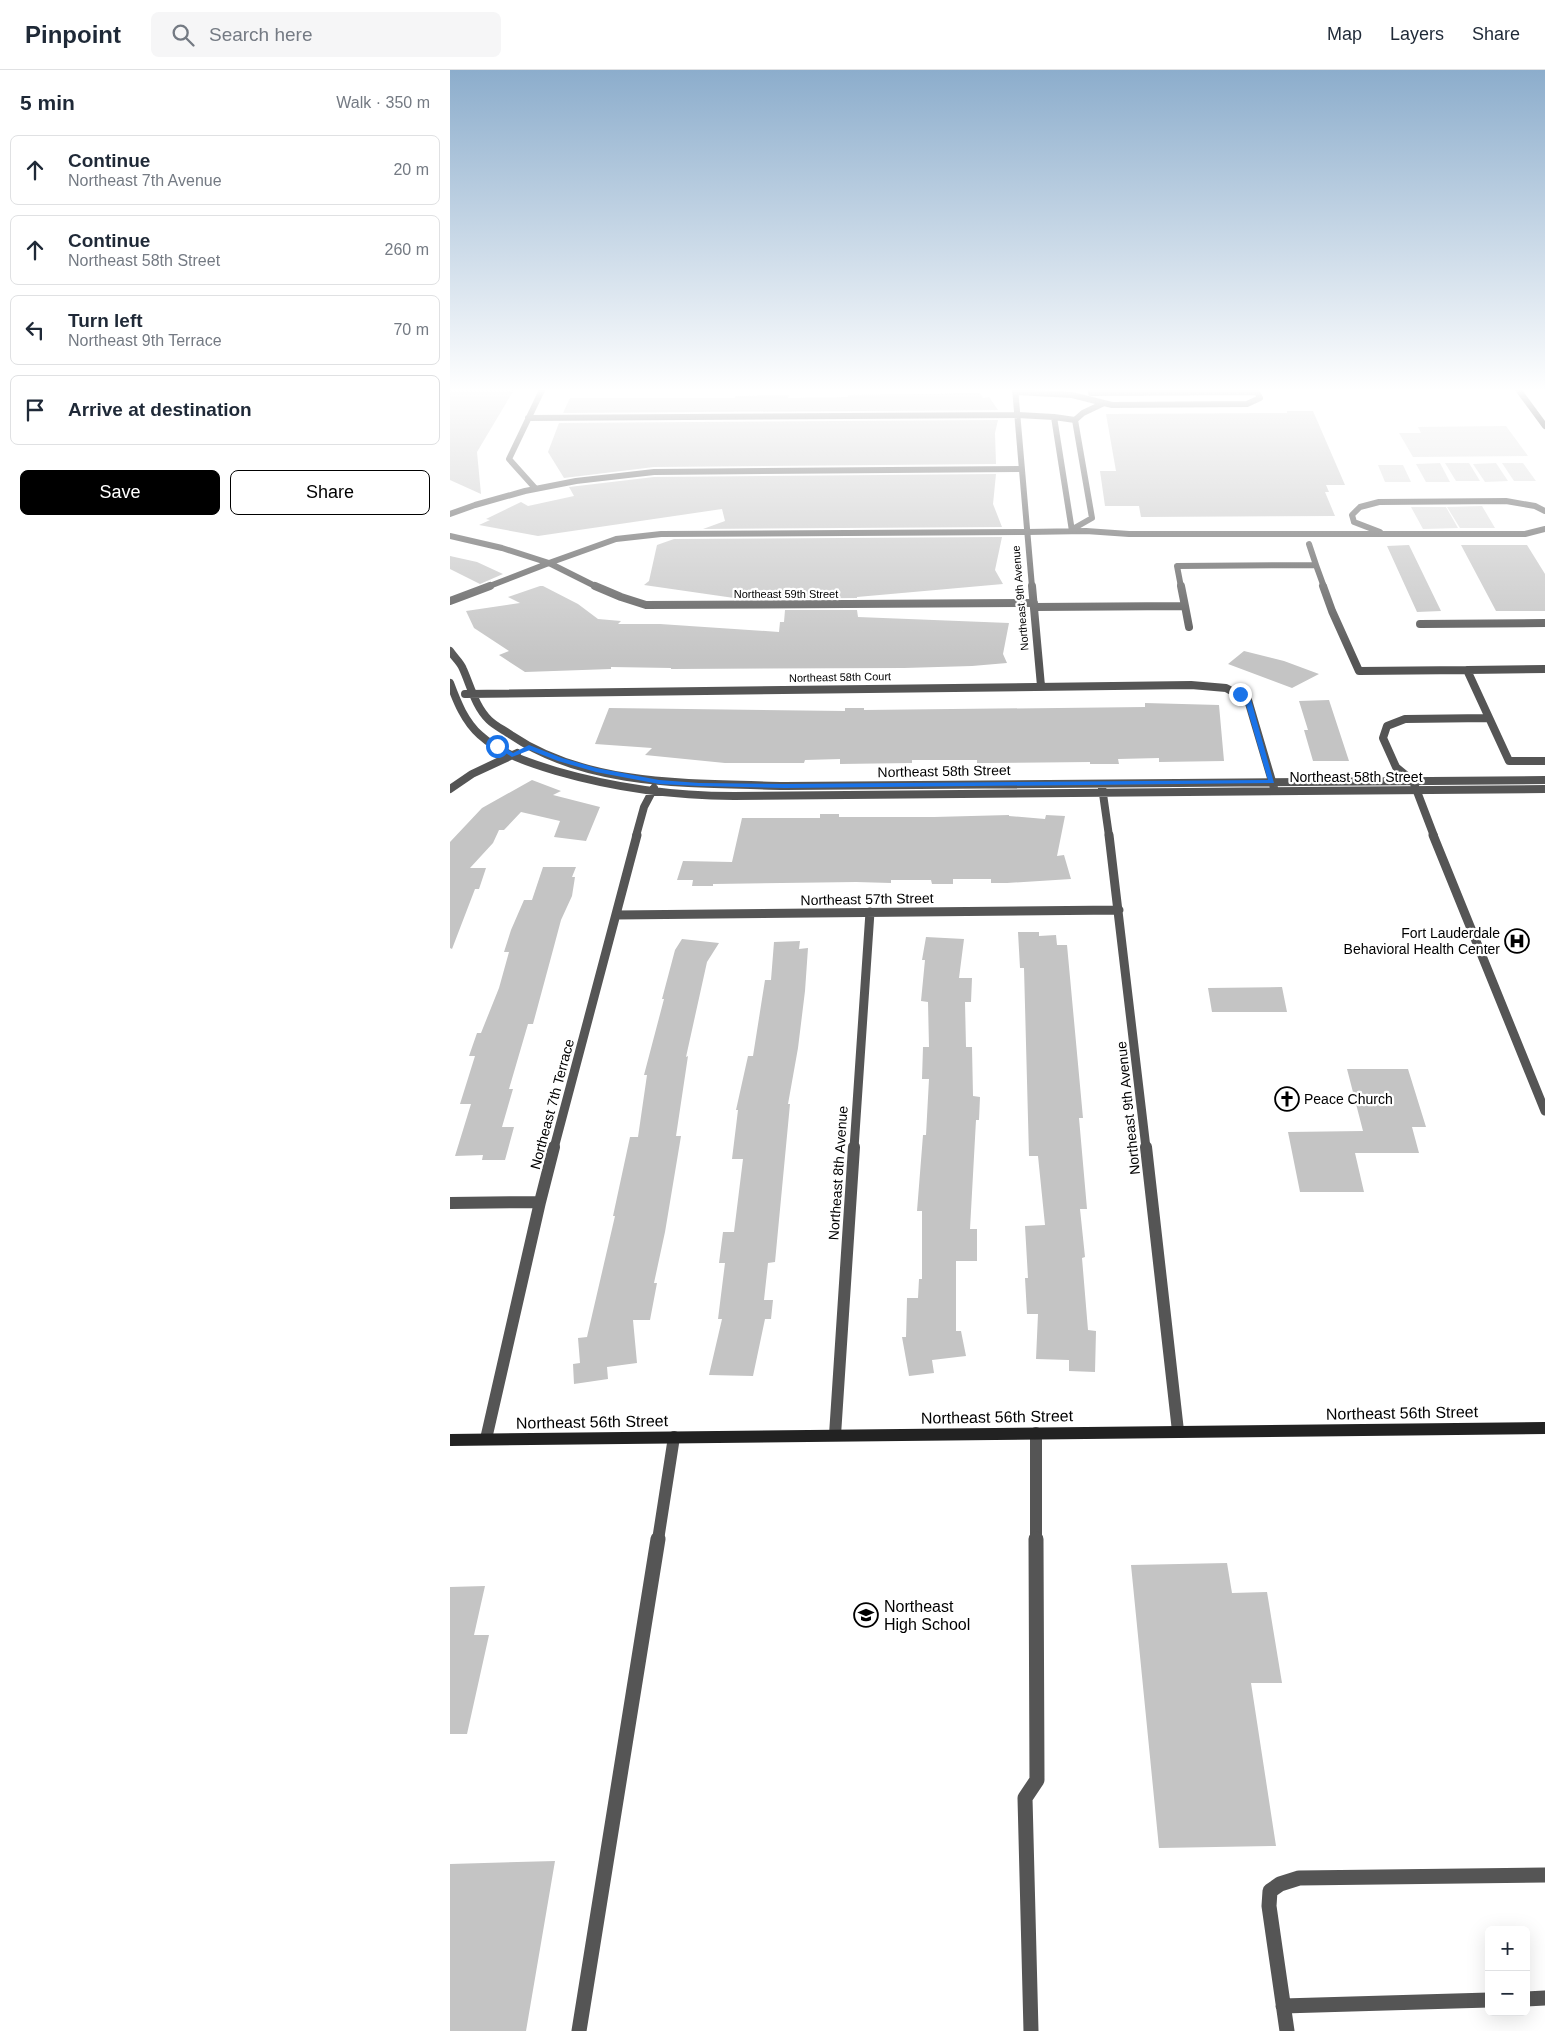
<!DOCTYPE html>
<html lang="en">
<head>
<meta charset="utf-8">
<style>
	:root { --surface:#fff; --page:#f6f6f7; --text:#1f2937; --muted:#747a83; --line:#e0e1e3; --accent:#000 }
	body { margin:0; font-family:Arial,sans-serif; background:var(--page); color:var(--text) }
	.controls { position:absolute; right:15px; bottom:15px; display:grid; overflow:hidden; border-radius:8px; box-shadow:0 5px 20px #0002 }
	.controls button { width:45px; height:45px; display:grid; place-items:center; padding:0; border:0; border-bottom:1px solid var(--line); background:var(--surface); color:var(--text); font:25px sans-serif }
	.stop { position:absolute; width:15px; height:15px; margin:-11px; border:4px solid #1a73e8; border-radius:50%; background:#fff }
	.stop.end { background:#1a73e8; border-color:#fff; box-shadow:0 1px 5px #0008 }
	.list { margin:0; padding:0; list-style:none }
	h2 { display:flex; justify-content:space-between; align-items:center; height:65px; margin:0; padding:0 20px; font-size:21px }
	h2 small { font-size:16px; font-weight:400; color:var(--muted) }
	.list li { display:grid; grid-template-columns:32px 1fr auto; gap:15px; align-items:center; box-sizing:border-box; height:70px; margin:0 10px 10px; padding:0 10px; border:1px solid var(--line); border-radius:8px }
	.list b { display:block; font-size:19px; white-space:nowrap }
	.list p { margin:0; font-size:16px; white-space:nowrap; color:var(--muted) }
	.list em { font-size:16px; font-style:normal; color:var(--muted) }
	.actions { display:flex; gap:10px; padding:15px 20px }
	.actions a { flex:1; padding:11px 0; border:1px solid var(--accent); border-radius:8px; text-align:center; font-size:18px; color:var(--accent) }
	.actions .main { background:var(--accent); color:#fff }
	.icon { flex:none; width:28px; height:28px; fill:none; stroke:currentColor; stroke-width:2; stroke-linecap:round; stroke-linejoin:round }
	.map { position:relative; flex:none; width:1095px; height:1961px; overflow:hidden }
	header { display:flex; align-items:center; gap:30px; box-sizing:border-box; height:70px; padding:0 25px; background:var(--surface); border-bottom:1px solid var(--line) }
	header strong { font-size:24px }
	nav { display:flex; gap:28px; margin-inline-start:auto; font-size:18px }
	.search { width:350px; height:45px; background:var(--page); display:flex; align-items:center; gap:12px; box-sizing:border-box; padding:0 18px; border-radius:8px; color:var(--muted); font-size:19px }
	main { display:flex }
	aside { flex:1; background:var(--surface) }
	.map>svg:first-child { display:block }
</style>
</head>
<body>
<header>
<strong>Pinpoint</strong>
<div class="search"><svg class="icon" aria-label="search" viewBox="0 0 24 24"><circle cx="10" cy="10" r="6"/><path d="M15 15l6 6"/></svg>Search here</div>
<nav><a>Map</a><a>Layers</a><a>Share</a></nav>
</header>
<main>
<aside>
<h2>5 min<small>Walk · 350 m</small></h2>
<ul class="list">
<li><svg class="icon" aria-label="ahead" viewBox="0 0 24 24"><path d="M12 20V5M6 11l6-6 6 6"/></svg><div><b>Continue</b><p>Northeast 7th Avenue</p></div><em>20 m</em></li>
<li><svg class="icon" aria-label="ahead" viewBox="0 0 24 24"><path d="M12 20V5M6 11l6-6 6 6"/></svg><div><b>Continue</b><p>Northeast 58th Street</p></div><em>260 m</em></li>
<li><svg class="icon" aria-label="left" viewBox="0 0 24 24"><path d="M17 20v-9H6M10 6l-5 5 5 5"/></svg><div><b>Turn left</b><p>Northeast 9th Terrace</p></div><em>70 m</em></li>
<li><svg class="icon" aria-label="arrive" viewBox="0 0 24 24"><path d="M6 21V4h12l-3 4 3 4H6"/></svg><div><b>Arrive at destination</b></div></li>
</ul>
<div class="actions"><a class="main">Save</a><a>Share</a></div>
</aside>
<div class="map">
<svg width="1095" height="1961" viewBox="0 0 1095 1961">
	<rect width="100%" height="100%" fill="#fff"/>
	<path fill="#dcdcdc" d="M1056,356L1078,386L963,387L949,363H971L968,357Z
		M990,393L1000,412H976L966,394Z
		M1019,393L1030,411H1006L995,393Z
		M1046,393L1058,411L1035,412L1023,394Z
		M1052,393H1073L1086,411H1064Z
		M928,395H953L961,412H935Z
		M1032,436L1045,458H1010L997,437Z
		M961,437H996L1008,458L973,459Z"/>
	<path fill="#c4c4c4" d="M0,318H65L27,382L31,424L0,410Z
		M530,323L533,328L539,327L548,340L113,343L120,328H285V326L339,325L338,328L398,327V325Z
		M837,341H863L895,415H876L879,422H875L885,446L691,447L689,436H655L650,401H666L656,344L837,343Z
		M548,350L545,363L546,394L204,397L114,408L98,382L109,353Z
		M546,404L543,434L552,457L253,459L275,451L272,439L88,466L29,455L40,450L36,449L71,432L78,436L124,426L119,417L204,407Z
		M552,467L545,500L553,514L407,527V528L291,529L194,515L199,511L207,475L224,469Z
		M959,475L991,541L967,542L937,476Z
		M1011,475H1077L1095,504V541H1046Z
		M0,486L27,492L53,504L30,514L0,499Z
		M90,516H93L128,534L148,549L171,551L168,554H210L329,562L330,552H334L335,540H407L408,547L559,553L553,584L557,593L522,596L454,598L221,599V598L161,597V599L75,602L49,585L59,581L24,558L16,541L70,533L58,527Z
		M794,581L834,591L869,604L842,618L778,594Z
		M879,630L899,691H863L854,660H858L849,631Z
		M695,633L769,635L774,691L709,692V688L668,689L669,694H640V692L527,693V690H462V693L390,694V689L355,690L354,693H275L195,685L202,678L145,674L159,638L395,641V638H414V640L695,637Z
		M82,710L111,721L103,725L150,737L136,771L104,767L110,751L71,742L54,760H49L43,773L20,798H36L29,819H25L2,879L0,878V772L32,738Z
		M370,744H389V747H484L559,745V746L595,749L596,745L615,746L607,786L614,785L621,809L557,813H541V809H503V814H482L481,810H441V813L406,812L263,814V816H242L243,810H227L233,791L282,792L292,748H370Z
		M93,797H126L122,807H125L122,826L111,850L103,880L83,954H78L59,1019H63L52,1057H64L55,1090H32L33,1085L5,1086L21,1034H10L25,986H19L27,963H31L49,918L59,882H54L61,860L74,830H82Z
		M568,862H589V866L606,865L607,875H617L633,1048H629L637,1139H630L635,1187L632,1188L638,1260L646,1261L645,1302L619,1301V1290L586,1289L588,1244H577L575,1208H578L575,1156L595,1155L588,1086H579L574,898H570Z
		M476,867L514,869L509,908H522L521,932H515L516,977H522L523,1026L530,1027L529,1050H526L520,1159H527V1191H506V1261H511L516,1286L482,1290L484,1303L459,1306L452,1267H456L457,1228H468L469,1209H472V1141H467L473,1065H476L479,1009H472L473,977H479L478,932L471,931L475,890H472Z
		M232,869L269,873L257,892L236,987L238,986L226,1066H231L215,1162L204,1213H207L200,1250H183L187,1293L157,1297L158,1309L124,1314L123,1294L130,1293L128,1268L137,1267L165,1146H163L180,1067H188L197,1005H194L214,929H212L225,880Z
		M350,871L349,879L358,878L355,921L348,978L338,1034H340L325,1192L318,1193L314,1230H323L321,1249H315L303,1306L259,1305L272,1249H268L275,1193H269L273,1162H284L293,1089H282L288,1040H286L298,986H303L315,910H321L324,872Z
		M832,917L837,942H762L758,918Z
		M897,999H958L976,1057H962L969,1083H905L914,1122H850L838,1062L913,1061Z
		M777,1493L782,1523L817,1522L832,1613H801L826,1776L709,1778L681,1495Z
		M35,1516L24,1565H39L17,1664H0V1517Z
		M105,1791L76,1961H0V1794Z"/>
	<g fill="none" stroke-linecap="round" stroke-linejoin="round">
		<path stroke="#555" stroke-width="6" d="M566,322L622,325L662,335L797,334L810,328L805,318
			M641,323L807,322
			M568,345L604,347L622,461
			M604,347L625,350L642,448L621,460
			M625,350L633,343L654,333
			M904,452L902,445L910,437L929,432L1056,431L1085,436L1095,441
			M904,452L930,462
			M577,462L636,461L679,464H1075L1095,459
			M859,474L866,495
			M731,517L727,496L866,495L874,517"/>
		<path stroke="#555" stroke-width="8" d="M873,516L882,541L909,601L1017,600
			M735,536L739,557
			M584,537L735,536L731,516
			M970,554L1095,553
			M1095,599L1017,600L1059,691H1095
			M984,766L963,711L946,697L933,668L937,656L955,649L1039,648"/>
		<path stroke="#555" stroke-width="9" d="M983,765L1095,1041"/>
		<path stroke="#555" stroke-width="12" d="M586,1363V1470
			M208,1470L224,1367"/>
		<path stroke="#555" stroke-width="15" d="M1076,1929L1095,1928
			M833,1936L1039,1930
			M129,1961L208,1469
			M581,1961L575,1728L587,1710L586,1469
			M837,1961L819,1836L820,1821L830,1814L849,1808L1095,1805"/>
		<path stroke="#555" stroke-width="6" d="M565,318L582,517
			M78,348L568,345
			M85,418L59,389L93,318
			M0,444L25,435L75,421L126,411L204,402L571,399
			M0,466L52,478L99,493L166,469L211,464L577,462
			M37,517L99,493L147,517"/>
		<path stroke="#555" stroke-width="8" d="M145,516L171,527L196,535L584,533
			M582,516L591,616
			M0,531L40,516
			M0,581C4,587 11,593 13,599C21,617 25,636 39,650C45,656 54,660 61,665C139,718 245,713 335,716L1095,710
			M0,613C7,632 15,652 30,665C51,684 80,693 106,701C165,718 223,726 284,726L1095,719
			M15,624L741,615L776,618L798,630L824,718
			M652,717L659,766
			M0,719L22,704L67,683
			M186,766L194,737L204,718"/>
		<path stroke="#555" stroke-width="9" d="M659,765L696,1078
			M166,845L669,840
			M104,1078L187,765
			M404,1078L420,842"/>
		<path stroke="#555" stroke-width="12" d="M696,1077L728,1361
			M0,1133L90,1132
			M385,1365L404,1077
			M36,1369L90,1132L104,1077"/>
		<path stroke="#222" stroke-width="6" d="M1067,318L1095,356"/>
		<path stroke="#222" stroke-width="12" d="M0,1370L1095,1358"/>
	</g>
	<linearGradient id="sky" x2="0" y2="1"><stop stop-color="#8cadcc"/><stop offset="0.54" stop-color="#fff"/><stop offset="1" stop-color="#fff" stop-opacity="0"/></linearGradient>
	<rect width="1095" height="592" fill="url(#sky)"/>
	<path fill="#1a73e8" d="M788,622H793L801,630L824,713L335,718L249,716L209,714L146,702L108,691L80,680L62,687L44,676L50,674L63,683L79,675L112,688L146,698L209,710L249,713L335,714L818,710L795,631L788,625Z"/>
	<defs>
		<g id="hospital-ring" transform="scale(1.25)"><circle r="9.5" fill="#fff" stroke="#000" stroke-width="1.5"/><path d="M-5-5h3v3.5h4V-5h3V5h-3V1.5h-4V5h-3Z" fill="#000"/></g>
		<g id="church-ring" transform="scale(1.25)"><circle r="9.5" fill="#fff" stroke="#000" stroke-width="1.5"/><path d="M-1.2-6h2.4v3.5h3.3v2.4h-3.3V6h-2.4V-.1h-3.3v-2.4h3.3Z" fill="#000"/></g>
		<g id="school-ring" transform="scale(1.25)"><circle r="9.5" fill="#fff" stroke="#000" stroke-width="1.5"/><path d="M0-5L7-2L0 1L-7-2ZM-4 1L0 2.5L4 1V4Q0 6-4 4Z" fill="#000"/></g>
	</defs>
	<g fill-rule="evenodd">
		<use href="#hospital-ring" x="1067" y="871"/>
		<use href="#church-ring" x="837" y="1029"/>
		<use href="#school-ring" x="416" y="1545"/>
	</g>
	<g text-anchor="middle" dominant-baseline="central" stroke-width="4.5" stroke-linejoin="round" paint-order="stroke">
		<g font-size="11" fill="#000" stroke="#fff">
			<text x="336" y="524">Northeast 59th Street</text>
			<text transform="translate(570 528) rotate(-95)">Northeast 9th Avenue</text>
			<text transform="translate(390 607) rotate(-1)">Northeast 58th Court</text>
		</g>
		<g font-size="14" fill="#000" stroke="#fff">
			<text transform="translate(494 701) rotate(-1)">Northeast 58th Street</text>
			<text x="906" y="707">Northeast 58th Street</text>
			<text transform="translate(417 829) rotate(-1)">Northeast 57th Street</text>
			<text transform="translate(102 1034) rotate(-75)">Northeast 7th Terrace</text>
			<text transform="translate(678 1038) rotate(-96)">Northeast 9th Avenue</text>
			<text transform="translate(388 1103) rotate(-86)">Northeast 8th Avenue</text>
		</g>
		<g font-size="14" fill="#000" stroke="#fff" text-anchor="end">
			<text x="1050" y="863">Fort Lauderdale<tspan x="1050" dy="16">Behavioral Health Center</tspan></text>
			<text x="854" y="1029" text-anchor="start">Peace Church</text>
		</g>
		<g font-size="16" fill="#000" stroke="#fff">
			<text transform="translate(952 1343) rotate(-1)">Northeast 56th Street</text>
			<text transform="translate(547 1347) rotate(-1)">Northeast 56th Street</text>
			<text transform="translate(142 1352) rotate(-1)">Northeast 56th Street</text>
		</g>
		<g font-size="16" fill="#000" stroke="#fff" text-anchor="start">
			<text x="434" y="1536">Northeast<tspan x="434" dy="18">High School</tspan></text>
		</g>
	</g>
</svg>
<div class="controls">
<button>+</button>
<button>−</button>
</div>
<div class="stop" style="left:47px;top:676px"></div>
<div class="stop end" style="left:790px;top:624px"></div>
</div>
</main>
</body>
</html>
